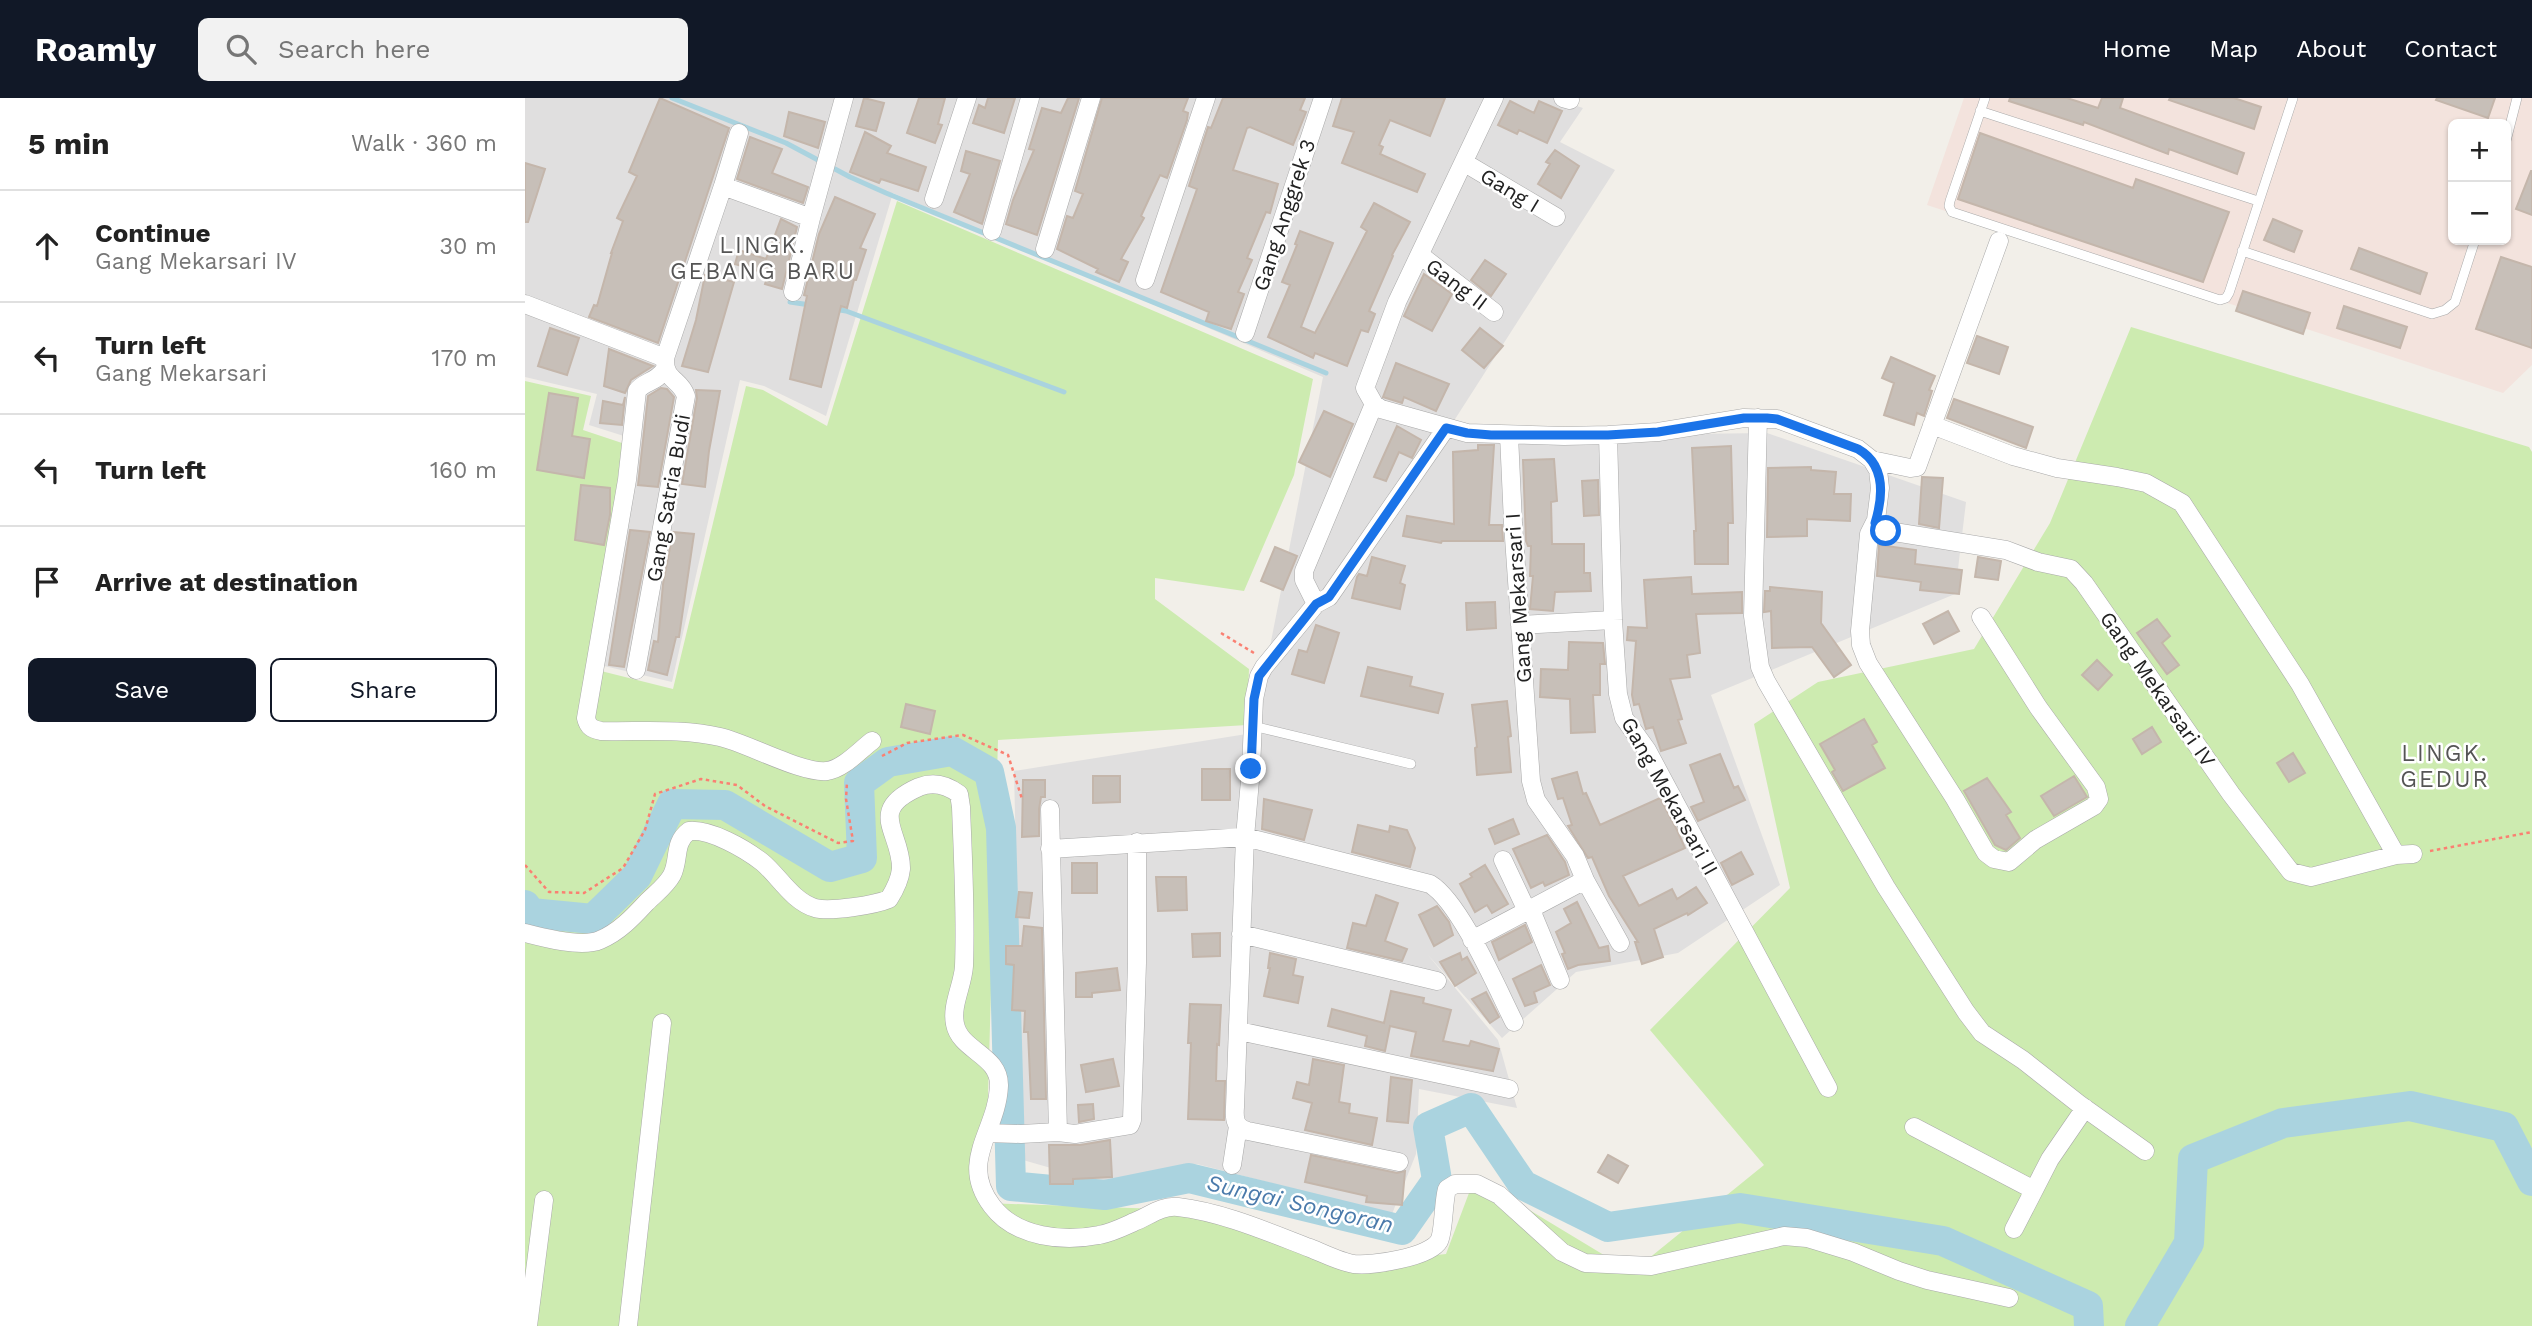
<!DOCTYPE html>
<html lang="en">
<head>
<meta charset="utf-8">
<style>
	:root { --surface:#fff; --page:#f2f2f2; --text:#222; --muted:#767676; --line:#e0e0e0; --accent:#111827 }
	body { margin:0; font-family:"Work Sans",sans-serif; background:var(--page); color:var(--text) }
	.controls { position:absolute; right:21px; top:21px; display:grid; overflow:hidden; border-radius:10px; box-shadow:0 2px 5px #0004 }
	.controls button { width:63px; height:63px; display:grid; place-items:center; padding:0; border:0; border-bottom:2px solid var(--line); background:var(--surface); color:var(--text); font:35px sans-serif }
	.stop { position:absolute; width:21px; height:21px; margin:-16px; border:5px solid #1a73e8; border-radius:50%; background:#fff }
	.stop.end { background:#1a73e8; border-color:#fff; box-shadow:0 2px 7px #0008 }
	.list { margin:0; padding:0; list-style:none }
	h2 { display:flex; justify-content:space-between; align-items:center; height:91px; margin:0; padding:0 28px; font-size:30px }
	h2 small { font-size:23px; font-weight:400; color:var(--muted) }
	.list li { display:grid; grid-template-columns:46px 1fr auto; gap:21px; align-items:center; box-sizing:border-box; height:112px; padding:0 28px; border-top:2px solid var(--line) }
	.list b { display:block; font-size:26px; white-space:nowrap }
	.list p { margin:0; font-size:23px; white-space:nowrap; color:var(--muted) }
	.list em { font-size:23px; font-style:normal; color:var(--muted) }
	.actions { display:flex; gap:14px; padding:21px 28px }
	.actions a { flex:1; padding:16px 0; border:2px solid var(--accent); border-radius:10px; text-align:center; font-size:24px; color:var(--accent) }
	.actions .main { background:var(--accent); color:#fff }
	.icon { flex:none; width:38px; height:38px; fill:none; stroke:currentColor; stroke-width:2; stroke-linecap:round; stroke-linejoin:round }
	.map { position:relative; flex:none; width:2007px; height:1228px; overflow:hidden }
	header { display:flex; align-items:center; gap:42px; box-sizing:border-box; height:98px; padding:0 35px; background:var(--accent); color:#fff }
	header strong { font-size:33px }
	nav { display:flex; gap:38px; margin-inline-start:auto; font-size:24px }
	.search { width:490px; height:63px; background:var(--page); display:flex; align-items:center; gap:18px; box-sizing:border-box; padding:0 24px; border-radius:10px; color:var(--muted); font-size:26px }
	main { display:flex }
	aside { flex:1; background:var(--surface) }
	.map>svg:first-child { display:block }
</style>
</head>
<body>
<header>
<strong>Roamly</strong>
<div class="search"><svg class="icon" aria-label="search" viewBox="0 0 24 24"><circle cx="10" cy="10" r="6"/><path d="M15 15l6 6"/></svg>Search here</div>
<nav><a>Home</a><a>Map</a><a>About</a><a>Contact</a></nav>
</header>
<main>
<aside>
<h2>5 min<small>Walk · 360 m</small></h2>
<ul class="list">
<li><svg class="icon" aria-label="ahead" viewBox="0 0 24 24"><path d="M12 20V5M6 11l6-6 6 6"/></svg><div><b>Continue</b><p>Gang Mekarsari IV</p></div><em>30 m</em></li>
<li><svg class="icon" aria-label="left" viewBox="0 0 24 24"><path d="M17 20v-9H6M10 6l-5 5 5 5"/></svg><div><b>Turn left</b><p>Gang Mekarsari</p></div><em>170 m</em></li>
<li><svg class="icon" aria-label="left" viewBox="0 0 24 24"><path d="M17 20v-9H6M10 6l-5 5 5 5"/></svg><div><b>Turn left</b></div><em>160 m</em></li>
<li><svg class="icon" aria-label="arrive" viewBox="0 0 24 24"><path d="M6 21V4h12l-3 4 3 4H6"/></svg><div><b>Arrive at destination</b></div></li>
</ul>
<div class="actions"><a class="main">Save</a><a>Share</a></div>
</aside>
<div class="map">
<svg width="2007" height="1228" viewBox="0 0 2007 1228">
	<rect width="100%" height="100%" fill="#f2efe9"/>
	<path fill="#e0dfdf" d="M0,0H1028L1058,10L1035,44L1090,72L916,343L930,339L1242,335L1441,404L1430,496L1186,597L1255,787L1153,855L1051,874L977,940L903,857L973,942L992,1010L894,991L891,1056L867,1116L672,1066L585,1087L498,1062L489,673L728,635L798,279L368,95L301,318L239,288L215,282L147,584L75,567L102,339L64,327L72,296L0,279Z"/>
	<path fill="#f3e3dd" fill-rule="evenodd" d="M1439,0H2007V267L1978,295L1402,107ZM1928,26H1981V142H1928Z"/>
	<path fill="#cdebb0" d="M372,103L788,281L769,377L719,493L630,480V501L724,571L722,627L473,642L460,1105L664,1112L840,1165L921,1156L950,1079L1107,1174L1239,1067L1125,932L1265,790L1229,626L1293,584L1449,551L1525,425L1606,229L2004,349L2007,354V1228H0V283L66,298L58,332L97,345L72,572L148,591L221,288L238,292L302,328Z"/>
	<g fill="none" stroke-linecap="round" stroke-linejoin="round">
		<path stroke="#aad3df" stroke-width="5" d="M147,0L261,45L325,79L361,95L801,275
			M265,204L285,207
			M309,211L321,213L539,294"/>
		<path stroke="#aad3df" stroke-width="30" d="M0,807L6,815L68,821L112,778L147,706L200,707L305,769L337,760L334,685L363,664L427,653L464,674L476,730L486,1088L580,1097L664,1080L877,1132L912,1082L903,1029L946,1010L998,1087L1083,1129L1215,1110L1418,1143L1563,1208L1564,1228
			M1615,1228L1664,1145L1668,1061L1758,1025L1885,1008L1979,1029L2007,1083"/>
	</g>
	<path fill="#c7bfb8" stroke="#c4b6ab" stroke-width="2" d="M135,0L204,30L133,245L64,219L69,207L72,208L87,155H86L98,123L92,120L112,78L104,74Z
		M339,0L359,5L351,33L331,28Z
		M394,0H420L413,26L417,27L410,45L382,35Z
		M463,0H490L479,35L448,25L454,7L460,10Z
		M543,0H554L512,137L481,126L488,102L509,52L504,51L517,10L536,15Z
		M577,0H663L658,13L663,15L662,22L642,80L635,77L616,118L619,120L596,161L603,164L594,184L571,174L573,171L532,151L542,118L548,120L558,96L550,93Z
		M698,0H780L775,12L781,14L768,47L725,29L722,30L708,72L753,86L745,115L741,114L722,160L727,162L713,194L719,196L706,231L681,223L684,214L636,194L672,91L664,88L683,29L686,30Z
		M817,0H920L905,38L865,22L854,47L858,49L855,56L900,76L892,94L817,65L829,34L808,28Z
		M1485,0H1542L1573,10L1577,0H1598L1595,10L1719,55L1712,76L1644,51L1643,56L1559,24L1558,27L1484,3Z
		M1645,0H1709L1736,9L1729,31L1644,2Z
		M1912,0H1970L1963,20L1911,2Z
		M985,3L1009,15L1014,3L1037,13L1022,45L994,32L992,36L973,27Z
		M264,14L300,24L293,50L259,38Z
		M340,34L366,48L362,55L401,69L393,93L356,81L354,85L325,74Z
		M1455,35L1608,90L1611,81L1704,114L1678,184L1433,101Z
		M225,39L257,51L247,75L283,89L278,105L212,81Z
		M1030,52L1054,68L1036,100L1013,86L1025,66L1021,64Z
		M441,53L475,63L457,126L429,114L445,76L436,73Z
		M0,65L20,71L3,124H0Z
		M2006,73H2007V117L1991,111Z
		M310,99L350,116L335,150L341,152L331,182H329L322,210L316,208L296,289L265,281L282,198L279,197L294,136Z
		M849,105L885,124L867,157L868,158L844,213L850,216L843,234L836,232L822,268L790,255L788,260L743,239L765,187L757,184L772,147L770,146L775,133L808,145L776,229L790,235L842,133L836,129Z
		M256,121L272,129L257,191L240,186L243,176L210,166L214,152L241,161Z
		M1748,121L1777,133L1769,154L1739,142Z
		M1834,150L1902,175L1895,196L1826,171Z
		M1976,159L2007,169V250L1951,231Z
		M960,162L981,176L966,198L946,182Z
		M899,176L927,196L907,233L879,218Z
		M180,177L209,184L183,274L157,268L171,222Z
		M1718,193L1785,215L1778,236L1711,213Z
		M1819,208L1882,229L1875,250L1812,230Z
		M25,230L54,240L42,277L13,268Z
		M955,230L978,248L959,270L937,252Z
		M1452,238L1483,249L1474,276L1442,265Z
		M84,251L128,268L106,282L100,295L79,288Z
		M1366,259L1410,278L1404,292L1407,293L1399,318L1392,315L1389,327L1359,317L1369,285L1357,280Z
		M871,265L924,286L911,313L879,299L877,305L858,299Z
		M136,290L142,291L149,299L133,389L113,387L123,298Z
		M171,292L195,293L184,353L180,389L157,386L172,300Z
		M24,295L53,300L47,338L65,341L59,380L12,372Z
		M100,299L97,327L75,325L78,303L98,307Z
		M1429,301L1508,329L1501,350L1422,320Z
		M799,313L828,326L805,379L774,364Z
		M872,328L896,342L887,360L874,354L861,383L849,379Z
		M953,347H969L964,427H977L978,443H917L916,445L878,438L882,418L929,426L928,354L953,352Z
		M1206,348L1208,425H1203V466H1170L1169,433H1171L1167,350Z
		M1029,361L1032,403L1026,404L1027,446H1059V475H1065L1066,493L1030,494L1028,513L1005,511L1008,478H1005L1006,448H1003L1001,443L998,362Z
		M1286,369V372L1311,374L1309,396H1326L1325,423L1282,421V438L1242,439L1243,370Z
		M1397,379L1418,380L1414,430L1394,426Z
		M1073,382L1074,417L1059,418L1057,383Z
		M56,387L85,390V417L79,447L50,442Z
		M105,432L125,434L99,569L84,567Z
		M148,434L169,436L154,539H151L142,577L123,572L129,543L133,544L138,486Z
		M1354,447L1391,452L1390,466L1437,472L1434,496L1395,492L1396,484L1352,478Z
		M750,449L772,458L758,492L736,483Z
		M847,459L880,468L875,485L880,487L875,511L827,500L832,479L834,476L842,478Z
		M1453,459L1476,463L1473,482L1450,479Z
		M1166,479L1167,496L1217,494V515L1171,516L1175,555L1162,557L1165,579L1145,581L1157,621L1153,622L1161,645L1136,653L1128,629L1121,631L1114,606L1109,607L1107,597L1111,543L1102,542L1103,529L1122,530L1119,482Z
		M1245,489L1297,494L1296,525L1326,567L1309,579L1287,549L1247,550L1246,513L1239,514L1240,493H1245Z
		M970,504L971,530L942,532L941,505Z
		M1423,513L1434,533L1409,546L1398,526Z
		M1632,521L1645,538L1637,545L1654,567L1642,576L1612,535Z
		M791,527L814,535L799,585L767,576L774,552L782,554Z
		M1044,544L1078,545L1080,566H1075V597H1068L1070,634L1046,635L1045,601L1015,599L1016,571L1043,572Z
		M1572,562L1587,577L1573,592L1557,577Z
		M843,569L887,579L885,588L918,596L913,615L836,598Z
		M982,603L986,638L983,639L986,674L952,677L950,650L952,649L947,607Z
		M381,606L410,613L405,636L376,629Z
		M1339,621L1352,644L1347,647L1360,670L1318,693L1307,674L1310,672L1295,646Z
		M1627,629L1636,644L1617,656L1608,641Z
		M1768,655L1780,675L1764,684L1752,665Z
		M1195,656L1209,690L1213,688L1220,702L1173,723L1166,709L1179,704L1165,667Z
		M677,671H705V702H677Z
		M1052,674L1058,696L1061,695L1075,727L1135,700L1152,732L1160,750L1098,778L1114,808L1147,791L1152,801L1171,789L1182,805L1163,817L1162,815L1129,831L1138,859L1117,866L1110,844H1113L1084,798L1067,759L1063,760L1043,728L1047,727L1038,700L1033,701L1027,681Z
		M568,678H595V704L568,705Z
		M1549,678L1562,699L1529,718L1516,698Z
		M1462,680L1486,714L1481,717L1495,740L1481,752L1470,747L1439,693Z
		M498,682H520V699H516L514,711V738L497,739Z
		M739,701L787,712L779,742L737,731Z
		M988,721L994,736L970,746L964,731Z
		M833,727L864,734L865,728L882,732L890,750L885,769L827,754Z
		M1022,737L1040,764L1044,777L1020,788L1018,784L1006,790L988,751Z
		M1216,754L1228,776L1207,787L1196,765Z
		M547,765H572V795H547Z
		M960,767L983,806L967,815L962,807L950,814L935,786L947,779L945,776Z
		M631,779H661L662,812L633,813Z
		M494,794L507,795L504,820L491,819Z
		M851,797L873,805L860,843L882,851L877,863L822,850L828,825L841,828Z
		M1052,804L1074,850L1083,848L1085,863L1053,867L1043,871L1037,856L1040,855L1031,834L1046,825L1039,811Z
		M912,808L924,824L928,837L909,848L894,817Z
		M1000,827L1007,844L974,862L967,844Z
		M499,828L517,830L521,1001H506L503,934H499L500,913L487,912L489,867L481,866V848H497Z
		M695,835V858L668,859L667,836Z
		M745,855L771,861L768,877L778,879L773,905L739,898L745,870H743Z
		M935,855L937,862L942,859L951,875L930,888L915,864Z
		M1016,867L1025,887L1009,894L1012,904L1000,908L988,881Z
		M592,870L595,892L567,895V899H551V875Z
		M866,893L899,900L898,905L926,912L918,943L944,948L946,943L974,951L968,973L886,958L891,934L865,928L860,953L840,948L842,938L803,928L807,911L859,925Z
		M961,894L974,919L965,925L947,901Z
		M665,906L696,907L694,947L692,946L691,983H700L699,1022L663,1021L666,945H663Z
		M588,961L594,988L561,994L556,967Z
		M788,961L819,967L814,1004L825,1006L824,1015L852,1020L847,1047L780,1032L787,1005L768,1000L772,984L784,987Z
		M866,979L887,982L883,1025L862,1023Z
		M568,1006L569,1021L554,1024L553,1007Z
		M585,1042L587,1079L548,1081V1086H525L524,1047H555Z
		M786,1057L872,1075L880,1073L877,1107L841,1104L842,1098L780,1084Z
		M1083,1057L1103,1068L1093,1085L1073,1074Z"/>
	<g fill="none" stroke-linecap="round" stroke-linejoin="round">
		<g stroke="#a9a9a9" stroke-width="10">
			<path id="service" d="M1460,0L1425,103L1424,108L1427,114L1695,202L1701,200L1704,195L1768,0
				M1455,13L1733,103
				M1981,43L1992,0
				M1717,153L1907,216L1920,212L1930,204L1950,142
				M728,628L886,666"/>
		</g>
		<g stroke="#a9a9a9" stroke-width="19">
			<path id="minor" d="M969,0L872,204L840,290L849,306L856,311L942,335L1039,338L1083,337L1133,334L1219,320L1252,321L1333,351L1347,362L1353,372L1355,390L1351,422L1344,436L1335,533L1336,547L1343,565L1430,701L1461,755L1469,761L1484,764L1510,742L1569,708L1574,701L1571,689L1513,609L1456,519
				M1038,0L1045,2
				M940,65L1031,119
				M198,88L214,35
				M409,101L442,0
				M467,133L505,0
				M520,151L566,0
				M895,157L969,214
				M620,182L681,0
				M268,194L286,120
				M0,206L140,260C139,283 155,280 161,298L111,572
				M720,235L798,0
				M140,260L198,88L286,120L319,0
				M140,271C131,285 119,283 112,293L102,382L61,620C63,629 67,631 76,633C114,634 157,630 195,639C222,645 277,676 302,673C318,671 335,652 347,643
				M1233,320L1228,518L1235,569L1241,583L1361,789L1441,914L1457,935L1498,962L1554,1006L1620,1053
				M1407,327L1488,358L1532,370L1592,379L1621,385L1657,405L1775,586L1871,757
				M984,337L988,425L1006,683L1011,702L1050,758L1060,782L1095,845
				M1083,337L1088,522L1093,596L1099,620L1122,652L1303,990
				M1347,362L1385,370L1392,369L1474,143
				M1350,425L1363,433L1481,452L1513,464L1546,471L1559,485L1706,696L1766,774L1786,779L1871,757L1888,756
				M791,506L779,482V473L849,306
				M995,527L1088,522
				M525,711L533,1034L550,1036L605,1027L607,1022L612,865V744
				M525,751L720,739L905,786C935,804 972,890 989,924
				M978,762L1002,813
				M1006,812L1035,882
				M0,835C19,840 57,850 75,842C94,834 108,819 121,805C131,795 141,788 147,777C155,761 148,745 164,733C186,731 220,751 237,764C254,778 267,803 290,810C305,814 350,807 364,801C369,793 375,781 376,771C377,734 340,713 394,689C409,683 422,687 434,696L436,709C438,762 441,816 439,868C438,887 426,907 430,926C435,953 475,957 474,988C472,1034 433,1063 467,1108C491,1140 539,1144 574,1137C586,1135 598,1129 609,1124C624,1118 637,1107 653,1109C697,1114 743,1134 785,1150C798,1155 815,1164 829,1166C847,1168 905,1159 914,1143C919,1134 918,1105 922,1091L930,1086H952L974,1097L1037,1154L1060,1165L1126,1168L1259,1138L1282,1140L1328,1154L1374,1173L1402,1182L1484,1200
				M716,836L912,883
				M947,842L1060,782
				M714,933L984,991
				M1389,1029L1509,1092
				M462,1035L496,1036L533,1034
				M874,1064L723,1033C710,1030 709,1021 710,1009L720,739L726,671L729,601L734,578L739,569L791,506L804,499L921,330
				M707,1067L713,1028
				M1489,1131L1525,1061L1560,1010
				M3,1228L19,1102
				M103,1228L137,925"/>
		</g>
		<path stroke="#fa8072" stroke-width="2.5" stroke-dasharray="3.5 3.5" stroke-linecap="butt" d="M696,535L729,555
			M357,658L382,645L438,637L483,657L497,701
			M1905,753L2007,734
			M0,767L24,794L59,795L98,770L120,732L130,696L176,681L212,687L240,708L313,745L328,743L321,701L322,684"/>
		<use href="#service" stroke="#fff" stroke-width="9"/>
		<use href="#minor" stroke="#fff" stroke-width="18"/>
	</g>
	<g fill="none" stroke-linecap="round" stroke-linejoin="round">
		<path stroke="#1a73e8" stroke-width="9" d="M726,671L729,601L734,578L791,506L804,499L921,330L942,335L966,337H1083L1133,334L1219,320H1242L1252,321L1333,351C1361,367 1358,399 1350,425L1361,433"/>
	</g>
	<g text-anchor="middle" dominant-baseline="central" stroke-width="5" stroke-linejoin="round" paint-order="stroke">
		<g font-size="21" fill="#222" stroke="#fff">
			<text transform="translate(985 92) rotate(31)">Gang I</text>
			<text transform="translate(759 117) rotate(-72)">Gang Anggrek 3</text>
			<text transform="translate(932 186) rotate(37)">Gang II</text>
			<text transform="translate(143 400) rotate(-80)">Gang Satria Budi</text>
			<text transform="translate(993 500) rotate(-94)">Gang Mekarsari I</text>
			<text transform="translate(1633 591) rotate(55)">Gang Mekarsari IV</text>
			<text transform="translate(1145 698) rotate(61)">Gang Mekarsari II</text>
		</g>
		<g font-size="23" letter-spacing="2" fill="#555" stroke="#fff">
			<text x="238" y="147">LINGK.<tspan x="238" dy="26">GEBANG BARU</tspan></text>
			<text x="1920" y="655">LINGK.<tspan x="1920" dy="26">GEDUR</tspan></text>
		</g>
		<g font-size="23" font-style="italic" fill="#4a7aab" stroke="#fff">
			<text transform="translate(775 1106) rotate(13)">Sungai Songoran</text>
		</g>
	</g>
</svg>
<div class="controls">
<button>+</button>
<button>−</button>
</div>
<div class="stop" style="left:1361px;top:433px"></div>
<div class="stop end" style="left:726px;top:671px"></div>
</div>
</main>
</body>
</html>
